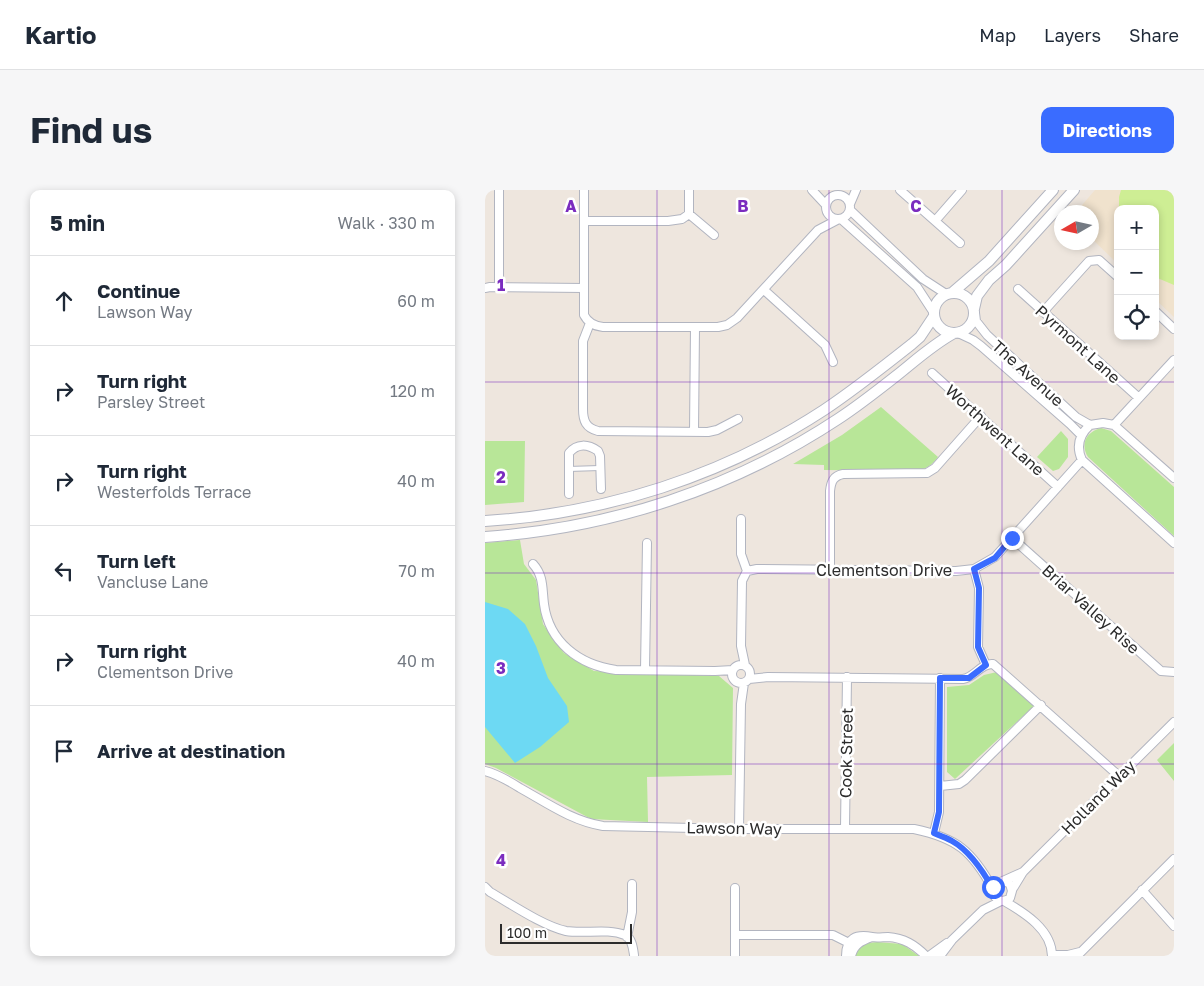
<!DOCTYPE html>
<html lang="en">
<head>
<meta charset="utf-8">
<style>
	:root { --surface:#fff; --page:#f6f6f7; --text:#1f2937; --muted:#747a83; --line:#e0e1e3; --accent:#3a6cff }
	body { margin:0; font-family:"Golos Text",sans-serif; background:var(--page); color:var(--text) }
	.controls { position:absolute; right:15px; top:15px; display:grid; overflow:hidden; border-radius:10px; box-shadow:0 2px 8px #0003 }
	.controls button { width:45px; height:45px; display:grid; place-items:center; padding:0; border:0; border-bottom:1px solid var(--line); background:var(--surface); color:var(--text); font:25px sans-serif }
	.compass { position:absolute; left:569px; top:15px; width:45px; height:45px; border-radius:50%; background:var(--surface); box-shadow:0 2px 8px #0003; rotate:261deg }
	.scale { position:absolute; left:15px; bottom:12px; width:132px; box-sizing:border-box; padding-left:5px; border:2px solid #2c2c2c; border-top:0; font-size:14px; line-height:18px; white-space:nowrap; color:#2c2c2c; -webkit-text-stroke:4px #fff; paint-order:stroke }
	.stop { position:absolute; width:15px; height:15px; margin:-11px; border:4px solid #3a6cff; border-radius:50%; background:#fff }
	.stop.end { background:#3a6cff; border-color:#fff; box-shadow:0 1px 5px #0008 }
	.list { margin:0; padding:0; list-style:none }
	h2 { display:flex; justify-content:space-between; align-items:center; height:65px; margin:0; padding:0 20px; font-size:21px }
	h2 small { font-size:16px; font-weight:400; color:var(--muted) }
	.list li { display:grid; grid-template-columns:32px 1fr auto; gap:15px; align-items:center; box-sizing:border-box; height:90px; padding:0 20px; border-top:1px solid var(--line) }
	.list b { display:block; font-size:19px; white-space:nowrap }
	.list p { margin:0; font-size:16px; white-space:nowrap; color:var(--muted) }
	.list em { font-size:16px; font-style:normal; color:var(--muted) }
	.icon { flex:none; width:28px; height:28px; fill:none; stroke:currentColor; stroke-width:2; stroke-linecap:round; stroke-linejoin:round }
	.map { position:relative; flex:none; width:689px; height:766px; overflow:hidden; border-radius:10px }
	header { display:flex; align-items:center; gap:30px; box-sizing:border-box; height:70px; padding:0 25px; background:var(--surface); border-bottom:1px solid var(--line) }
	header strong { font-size:24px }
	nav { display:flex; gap:28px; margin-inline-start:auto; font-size:18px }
	.intro { display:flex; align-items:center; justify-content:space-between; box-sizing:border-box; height:120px; padding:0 30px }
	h1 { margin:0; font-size:35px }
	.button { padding:12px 22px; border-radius:10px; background:var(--accent); color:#fff; font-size:18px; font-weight:700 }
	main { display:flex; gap:30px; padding:0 30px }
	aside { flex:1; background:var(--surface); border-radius:10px; box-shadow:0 2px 8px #0003 }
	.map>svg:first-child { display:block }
</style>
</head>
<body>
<header>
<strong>Kartio</strong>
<nav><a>Map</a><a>Layers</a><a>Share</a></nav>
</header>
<div class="intro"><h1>Find us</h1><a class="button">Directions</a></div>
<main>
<aside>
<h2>5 min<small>Walk · 330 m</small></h2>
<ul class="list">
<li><svg class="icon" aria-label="ahead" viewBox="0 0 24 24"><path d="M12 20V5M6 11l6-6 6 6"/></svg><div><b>Continue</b><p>Lawson Way</p></div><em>60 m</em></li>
<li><svg class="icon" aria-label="right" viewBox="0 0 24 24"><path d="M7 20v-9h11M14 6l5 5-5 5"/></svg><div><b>Turn right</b><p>Parsley Street</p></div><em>120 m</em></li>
<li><svg class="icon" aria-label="right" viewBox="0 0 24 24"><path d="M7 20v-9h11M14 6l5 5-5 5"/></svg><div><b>Turn right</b><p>Westerfolds Terrace</p></div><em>40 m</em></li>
<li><svg class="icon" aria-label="left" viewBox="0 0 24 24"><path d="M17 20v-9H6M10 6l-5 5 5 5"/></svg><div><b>Turn left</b><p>Vancluse Lane</p></div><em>70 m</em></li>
<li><svg class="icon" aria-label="right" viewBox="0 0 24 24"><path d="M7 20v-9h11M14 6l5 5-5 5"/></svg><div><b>Turn right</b><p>Clementson Drive</p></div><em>40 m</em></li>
<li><svg class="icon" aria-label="arrive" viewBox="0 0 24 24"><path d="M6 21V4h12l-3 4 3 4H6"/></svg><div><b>Arrive at destination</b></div></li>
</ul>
</aside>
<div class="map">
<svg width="689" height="766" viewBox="0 0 689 766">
	<rect width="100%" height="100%" fill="#eee6de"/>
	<path fill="#f0e2cd" d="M610,0H689V127L670,109V19H633V74L607,49L606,22H591Z"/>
	<path fill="#b8e698" d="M396,217L453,267C447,275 441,279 432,281L339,280V275L308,274L357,245Z
		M616,238L626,241L689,297V346L603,267C595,254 601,242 616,238Z
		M576,241L583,249V267L574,279L568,281L552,267Z
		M0,251H40L39,312L0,315Z
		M35,350L39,374L51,390L58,434L79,463L109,481L234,486L248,498L247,585L162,587L163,632L106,629L11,578L0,574V353Z
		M512,482L549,516L470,589L462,582V497L484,495L499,485Z
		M689,553V591L672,570Z
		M392,752L417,754L434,766H370C374,755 380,753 392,752Z"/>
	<path fill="#ceee94" d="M636,0H689V95L670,87V19H634V7Z"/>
	<path fill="#6dd9f3" d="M0,412L23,419L40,434L51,456L63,488L82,516L84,532L55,557L30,573L0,537Z"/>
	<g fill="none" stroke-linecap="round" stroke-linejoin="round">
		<g stroke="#b2b5c0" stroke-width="6">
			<path id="service" d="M83,279L115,278"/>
		</g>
		<g stroke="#b2b5c0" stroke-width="10">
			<path id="minor" d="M14,0V97
				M99,0V125C103,133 109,136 118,137H233L242,135L252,128L333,40L352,30
				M204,0V24L229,45
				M327,0L341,15
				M415,0L475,53
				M341 17a12 12 0 1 1 24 0a12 12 0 1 1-24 0Z
				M365,14L371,0
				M365,20L438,89L461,104
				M356,29L432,97L449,123
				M99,31H183L197,29L204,24
				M450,31L477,0
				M0,98L5,97L99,98
				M533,99L654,208
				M279,100L340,155L348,172
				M670,121L689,139
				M558,122L604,71L614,70L633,87
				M490,123L491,131L502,145L591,227L605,235
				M105,133L98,151V219C98,231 101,238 113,241L223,242L232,240L253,229
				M473,143L488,150L496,156L585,234L596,245
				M447,183L573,297
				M629,235L689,170
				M209,242L210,137
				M689,288L629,235L618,233L605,235C594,245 591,257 597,270L689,353
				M84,304V263C92,253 103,254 113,261L115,266L116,299
				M256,329V364L262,381
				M527,348L676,481L689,482
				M48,374C59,386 57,399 59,414C64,452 94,475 131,480L230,481L248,480
				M345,379V301C346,292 348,286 358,284L442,283L450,278L496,226
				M489,379L494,398L493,457L501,475
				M247 484a9 9 0 1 1 18 0a9 9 0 1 1-18 0Z
				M260,475L256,456L257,391L262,381L272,379L471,381L489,379L510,367L597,270
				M160,480L162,353
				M264,489L283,487L478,489C490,487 496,473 508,474L634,586
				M0,581C12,584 24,591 35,598C62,613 87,631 118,636L254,639H429C472,648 487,661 508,699
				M455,596L474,594L480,590L556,515
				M254,639L256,514L259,493
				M360,639L362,487
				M449,643L454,622L455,488
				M519,691L525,694L527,701L525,708C518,713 512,711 508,704L509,695L538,682
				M0,697L5,702C26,714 58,736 81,741C100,744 122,738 140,745C147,748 148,758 149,765
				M527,700L538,682L689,532
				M657,700L689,736
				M519,711C540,723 567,740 567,766
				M250,745H348L362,752L368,758
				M142,747L147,722V694
				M567,765H583L595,762
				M250,766V698
				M361,766C361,748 371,744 387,747C392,748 398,747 403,747C419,748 430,755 441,766
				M366,766C369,754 376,751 387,747
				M444,766L462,753
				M455,766L467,750L498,720L516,711
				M592,766L689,669"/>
		</g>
		<g stroke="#b2b5c0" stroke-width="12">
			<path id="secondary" d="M468,102L504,71L568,0
				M449 123a20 20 0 1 1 40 0a20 20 0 1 1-40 0Z
				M489,119L492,106L504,90L521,75L589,0
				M0,331C120,324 238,286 339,220C369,200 398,177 427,154L435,147L449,126
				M0,347C126,338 247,299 353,229C373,216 392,201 411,186C430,171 447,155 469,143"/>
		</g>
		<use href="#service" stroke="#fff" stroke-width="4"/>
		<use href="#minor" stroke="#fff" stroke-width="8"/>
		<use href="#secondary" stroke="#fff" stroke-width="10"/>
	</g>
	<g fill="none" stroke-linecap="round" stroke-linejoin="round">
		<path stroke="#3a6cff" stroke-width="6" d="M508,697V699C498,681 485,661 467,651C462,648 455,646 449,643L454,622L455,488H484L501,475L493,457L494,398L489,379L510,368L527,348"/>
	</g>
	<path fill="none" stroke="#7b2cbf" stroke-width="1" stroke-opacity="0.55" d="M172,0V766M344,0V766M517,0V766M0,192H689M0,383H689M0,574H689"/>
	<g text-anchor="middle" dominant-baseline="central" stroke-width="5" stroke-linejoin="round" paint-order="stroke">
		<g font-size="16" fill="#2c2c2c" stroke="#fff">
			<text transform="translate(593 154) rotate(42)">Pyrmont Lane</text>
			<text transform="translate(543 183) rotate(42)">The Avenue</text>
			<text transform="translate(510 240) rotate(42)">Worthwent Lane</text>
			<text x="399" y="380">Clementson Drive</text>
			<text transform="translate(606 419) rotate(42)">Briar Valley Rise</text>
			<text transform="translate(361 563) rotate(-89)">Cook Street</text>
			<text transform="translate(613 607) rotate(-45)">Holland Way</text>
			<text transform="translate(249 638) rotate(1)">Lawson Way</text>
		</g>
	</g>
	<g font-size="16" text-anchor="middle" font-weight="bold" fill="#7b2cbf" stroke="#fff" stroke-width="5" stroke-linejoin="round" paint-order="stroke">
		<text x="86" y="22">A</text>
		<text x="258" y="22">B</text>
		<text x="431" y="22">C</text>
		<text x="16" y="101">1</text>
		<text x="16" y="293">2</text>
		<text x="16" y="484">3</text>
		<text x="16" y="676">4</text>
	</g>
</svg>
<div class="controls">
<button>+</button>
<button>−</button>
<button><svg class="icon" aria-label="locate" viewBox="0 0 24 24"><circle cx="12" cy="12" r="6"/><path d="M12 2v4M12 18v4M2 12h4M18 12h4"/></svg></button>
</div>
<svg class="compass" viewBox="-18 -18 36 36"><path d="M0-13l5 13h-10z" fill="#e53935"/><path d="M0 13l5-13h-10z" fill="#747a83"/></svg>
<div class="scale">100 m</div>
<div class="stop" style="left:508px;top:697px"></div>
<div class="stop end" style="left:527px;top:348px"></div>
</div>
</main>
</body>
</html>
